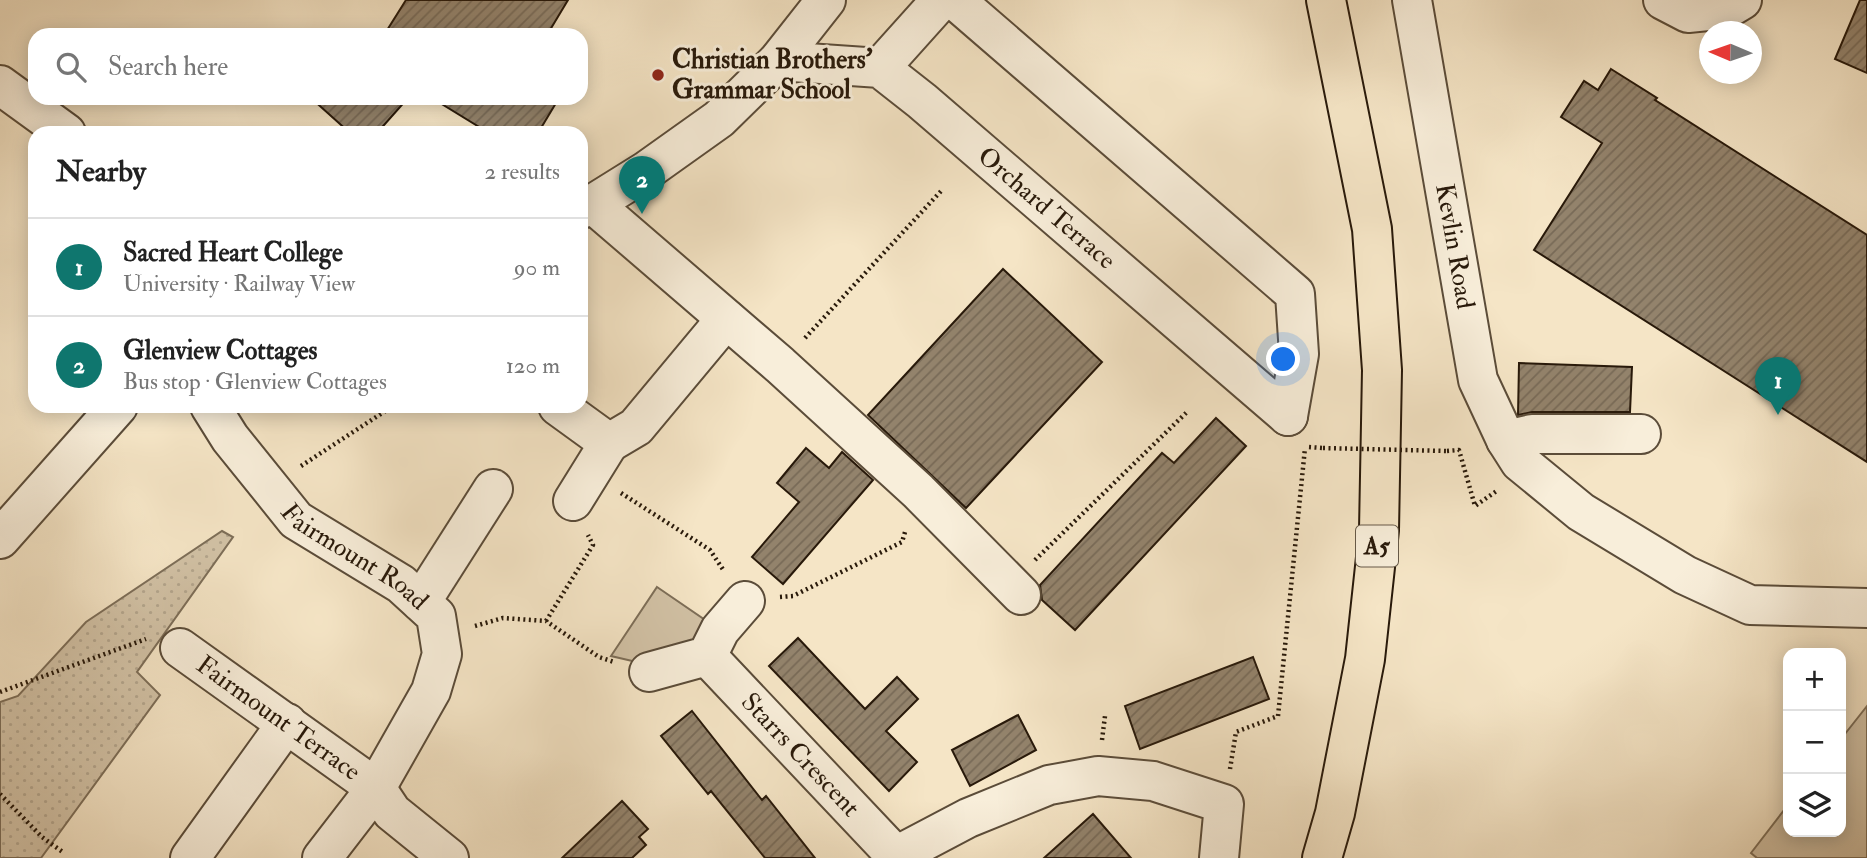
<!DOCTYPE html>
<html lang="en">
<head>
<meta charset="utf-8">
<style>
	:root { --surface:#fff; --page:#f6f6f6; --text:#222; --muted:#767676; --line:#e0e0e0; --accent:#0f766e }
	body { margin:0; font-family:"IM FELL Double Pica",serif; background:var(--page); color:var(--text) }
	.controls { position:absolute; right:21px; bottom:21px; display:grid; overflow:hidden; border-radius:14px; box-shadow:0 4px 18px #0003 }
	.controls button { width:63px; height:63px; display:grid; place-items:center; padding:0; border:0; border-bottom:2px solid var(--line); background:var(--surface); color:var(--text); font:35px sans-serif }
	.compass { position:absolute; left:1699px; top:21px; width:63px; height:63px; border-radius:50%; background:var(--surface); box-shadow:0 4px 18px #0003; rotate:272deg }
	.you { position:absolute; left:1284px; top:360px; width:24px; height:24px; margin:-18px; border:5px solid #fff; border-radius:50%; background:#1a73e8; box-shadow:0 0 0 10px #1a73e833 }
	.badge { display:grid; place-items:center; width:46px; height:46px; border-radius:50%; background:var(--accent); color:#fff; font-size:23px; font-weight:700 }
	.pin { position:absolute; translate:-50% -58px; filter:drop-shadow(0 2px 4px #0008) }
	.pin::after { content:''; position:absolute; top:37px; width:24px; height:21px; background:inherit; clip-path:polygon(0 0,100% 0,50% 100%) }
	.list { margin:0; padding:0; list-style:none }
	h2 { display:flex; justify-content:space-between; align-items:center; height:91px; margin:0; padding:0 28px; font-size:30px }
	h2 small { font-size:23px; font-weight:400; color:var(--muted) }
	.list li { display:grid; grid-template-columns:46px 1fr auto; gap:21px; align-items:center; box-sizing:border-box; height:98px; padding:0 28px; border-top:2px solid var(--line) }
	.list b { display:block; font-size:26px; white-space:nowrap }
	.list p { margin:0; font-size:23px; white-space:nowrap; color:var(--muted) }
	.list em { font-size:23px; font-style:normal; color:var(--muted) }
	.icon { flex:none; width:38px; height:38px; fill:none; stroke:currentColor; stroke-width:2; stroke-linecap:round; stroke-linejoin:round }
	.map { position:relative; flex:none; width:1867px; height:858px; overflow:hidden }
	.search { position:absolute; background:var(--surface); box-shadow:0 4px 18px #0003; left:28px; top:28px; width:560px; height:77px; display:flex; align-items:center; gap:18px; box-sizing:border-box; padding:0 24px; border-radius:21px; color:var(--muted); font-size:26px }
	.panel { position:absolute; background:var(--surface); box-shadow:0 4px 18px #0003; left:28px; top:126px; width:560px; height:287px; border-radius:21px }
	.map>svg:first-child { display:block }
</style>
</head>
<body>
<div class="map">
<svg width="1867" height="858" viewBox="0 0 1867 858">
	<defs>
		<pattern id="grass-dots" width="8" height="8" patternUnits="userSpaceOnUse" patternTransform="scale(1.75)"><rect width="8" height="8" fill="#d2c2a6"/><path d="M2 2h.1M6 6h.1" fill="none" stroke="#b4a68e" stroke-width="1.8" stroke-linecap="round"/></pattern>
		<pattern id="building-hatch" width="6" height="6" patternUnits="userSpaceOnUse" patternTransform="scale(1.75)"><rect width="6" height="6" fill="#93836c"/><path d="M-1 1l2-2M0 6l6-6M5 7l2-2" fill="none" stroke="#786a57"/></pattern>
	</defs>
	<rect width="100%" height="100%" fill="#f5e5c6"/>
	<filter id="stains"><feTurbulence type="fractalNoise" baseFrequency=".00286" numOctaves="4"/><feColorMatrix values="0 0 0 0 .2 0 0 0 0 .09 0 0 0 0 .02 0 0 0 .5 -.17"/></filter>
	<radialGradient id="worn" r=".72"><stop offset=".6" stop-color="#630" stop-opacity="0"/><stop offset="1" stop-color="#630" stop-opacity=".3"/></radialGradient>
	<path fill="url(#grass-dots)" stroke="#7d6e58" stroke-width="2" d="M222,531L233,537L137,672L160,695L41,858H0V702L18,696L86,622Z"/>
	<path fill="#d2c2a6" stroke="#7d6e58" stroke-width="2" d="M657,587L708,622L690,643L645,664L611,656Z
		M1867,706V858H1757L1751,853L1788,805V832H1841V739Z"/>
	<path fill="url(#building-hatch)" stroke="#28190a" stroke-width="2" d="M406,0H568L547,35H384Z
		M1860,0H1867V73L1835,59Z
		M1611,69L1657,98L1655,100L1867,235V462L1534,250L1602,143L1561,117L1584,81L1598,90Z
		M311,98H408L377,133H350Z
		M432,98H559L538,133H489Z
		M1003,269L1102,362L966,508L868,415Z
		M1519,363L1632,367L1630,412H1532L1518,415Z
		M1216,418L1246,446L1075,630L1042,600L1040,585L1162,453L1174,463Z
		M806,448L829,468L842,452L873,480L783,584L752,557L799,502L777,483Z
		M798,638L865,709L897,677L918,699L886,731L917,762L889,791L769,666Z
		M1253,657L1269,699L1140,749L1125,706Z
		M692,711L762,800L766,796L815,858H765L711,791L708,794L661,736Z
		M1018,715L1036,750L970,786L952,750Z
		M622,801L648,829L639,837L646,845L632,858H562Z
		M1093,814L1131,858H1044Z"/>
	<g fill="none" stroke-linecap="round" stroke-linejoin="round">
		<g stroke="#5b4c39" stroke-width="42">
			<g id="minor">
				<path d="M955,0L1295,294L1299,354L1288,416"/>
				<path id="s1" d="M1412,0L1478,380L1506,440L1520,462L1581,512L1685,575L1750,605L1867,608"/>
				<path d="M1663,0L1688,13L1727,9L1742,0"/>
				<path id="s2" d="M778,61L880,68L922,101L1288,416"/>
				<path d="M880,68L941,0"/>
				<path d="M0,85L66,133"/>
				<path d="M593,204L780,365L918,491L1021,595"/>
				<path d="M581,209L593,204L646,171L719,119L778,61L826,0"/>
				<path id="s3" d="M210,406L230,438L296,520L401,584L436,616L442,654L431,691L376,788L322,858"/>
				<path d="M558,406L609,443L573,501"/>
				<path d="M1506,440L1532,434H1641"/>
				<path d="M609,443L636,427L726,319"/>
				<path d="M0,539L118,406"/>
				<path d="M421,602L493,489"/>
				<path id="s4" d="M180,648L376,788L392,812L449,858"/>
				<path id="s5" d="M707,656L895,855"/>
				<path d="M649,672L707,656L720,630L745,601"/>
				<path d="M190,858L287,723"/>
				<path d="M892,858L968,818L1049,785L1098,776L1153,781L1224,804L1219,858"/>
			</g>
		</g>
		<g stroke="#28190a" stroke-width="42">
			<path id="highway" d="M1322,858L1335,813L1365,659L1379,530L1382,370L1372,229L1326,0"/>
		</g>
		<path stroke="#28190a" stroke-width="4.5" stroke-dasharray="2 3.5" stroke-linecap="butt" d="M805,338L942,190
			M1309,447L1323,448
			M1447,451L1459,450L1475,506L1498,490
			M301,466L393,406
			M621,493L710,550L724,571
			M1035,560L1188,411
			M780,597L793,596L902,542L905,532
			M546,621L593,545L588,535
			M475,626L503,618L546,621L599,657L614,662
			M0,692L146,639
			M1102,740L1105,716
			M1230,769L1236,732L1278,716L1305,448
			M0,794L42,837L64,853"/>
		<use href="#minor" stroke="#f8eeda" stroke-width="38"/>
		<use href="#highway" stroke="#f5e5c6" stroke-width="38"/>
		<path stroke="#28190a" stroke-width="4.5" stroke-dasharray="2 3.5" stroke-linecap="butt" d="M1323,448L1447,451"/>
	</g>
	<circle fill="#8f2418" stroke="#f8eeda" stroke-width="2.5" cx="658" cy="75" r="7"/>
	<g text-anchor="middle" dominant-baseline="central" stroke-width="6" stroke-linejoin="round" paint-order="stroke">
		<rect fill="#f8eeda" stroke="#665948" stroke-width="2" x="1356" y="525.5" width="42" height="41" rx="5"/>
		<g font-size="24" font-weight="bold" fill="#28190a">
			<text x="1377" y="546">A5</text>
		</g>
		<g font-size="26" font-weight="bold" fill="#28190a" stroke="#f8eeda" text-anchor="start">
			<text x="672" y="60">Christian Brothers'<tspan x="672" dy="30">Grammar School</tspan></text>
		</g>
		<g font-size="26" fill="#28190a" stroke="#f8eeda">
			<text stroke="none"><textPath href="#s2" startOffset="320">Orchard Terrace</textPath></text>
			<text stroke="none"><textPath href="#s1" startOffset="250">Kevlin Road</textPath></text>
			<text stroke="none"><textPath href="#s3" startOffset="212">Fairmount Road</textPath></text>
			<text stroke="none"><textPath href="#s4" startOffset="121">Fairmount Terrace</textPath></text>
			<text stroke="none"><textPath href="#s5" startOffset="136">Starrs Crescent</textPath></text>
		</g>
	</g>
	<rect width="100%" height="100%" filter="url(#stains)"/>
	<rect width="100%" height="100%" fill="url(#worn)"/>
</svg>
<div class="controls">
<button>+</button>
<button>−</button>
<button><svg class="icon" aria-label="layers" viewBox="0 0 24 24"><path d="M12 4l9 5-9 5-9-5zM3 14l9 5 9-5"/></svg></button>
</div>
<svg class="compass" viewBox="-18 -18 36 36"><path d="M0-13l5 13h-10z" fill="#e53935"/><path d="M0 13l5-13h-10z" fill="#767676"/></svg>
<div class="you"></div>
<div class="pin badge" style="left:1778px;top:415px">1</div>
<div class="pin badge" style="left:642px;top:214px">2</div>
<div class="search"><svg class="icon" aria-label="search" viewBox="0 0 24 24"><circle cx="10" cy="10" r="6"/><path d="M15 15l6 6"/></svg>Search here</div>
<section class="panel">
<h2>Nearby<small>2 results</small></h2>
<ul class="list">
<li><span class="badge">1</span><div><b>Sacred Heart College</b><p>University · Railway View</p></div><em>90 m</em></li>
<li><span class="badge">2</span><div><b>Glenview Cottages</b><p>Bus stop · Glenview Cottages</p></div><em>120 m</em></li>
</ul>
</section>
</div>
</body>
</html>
